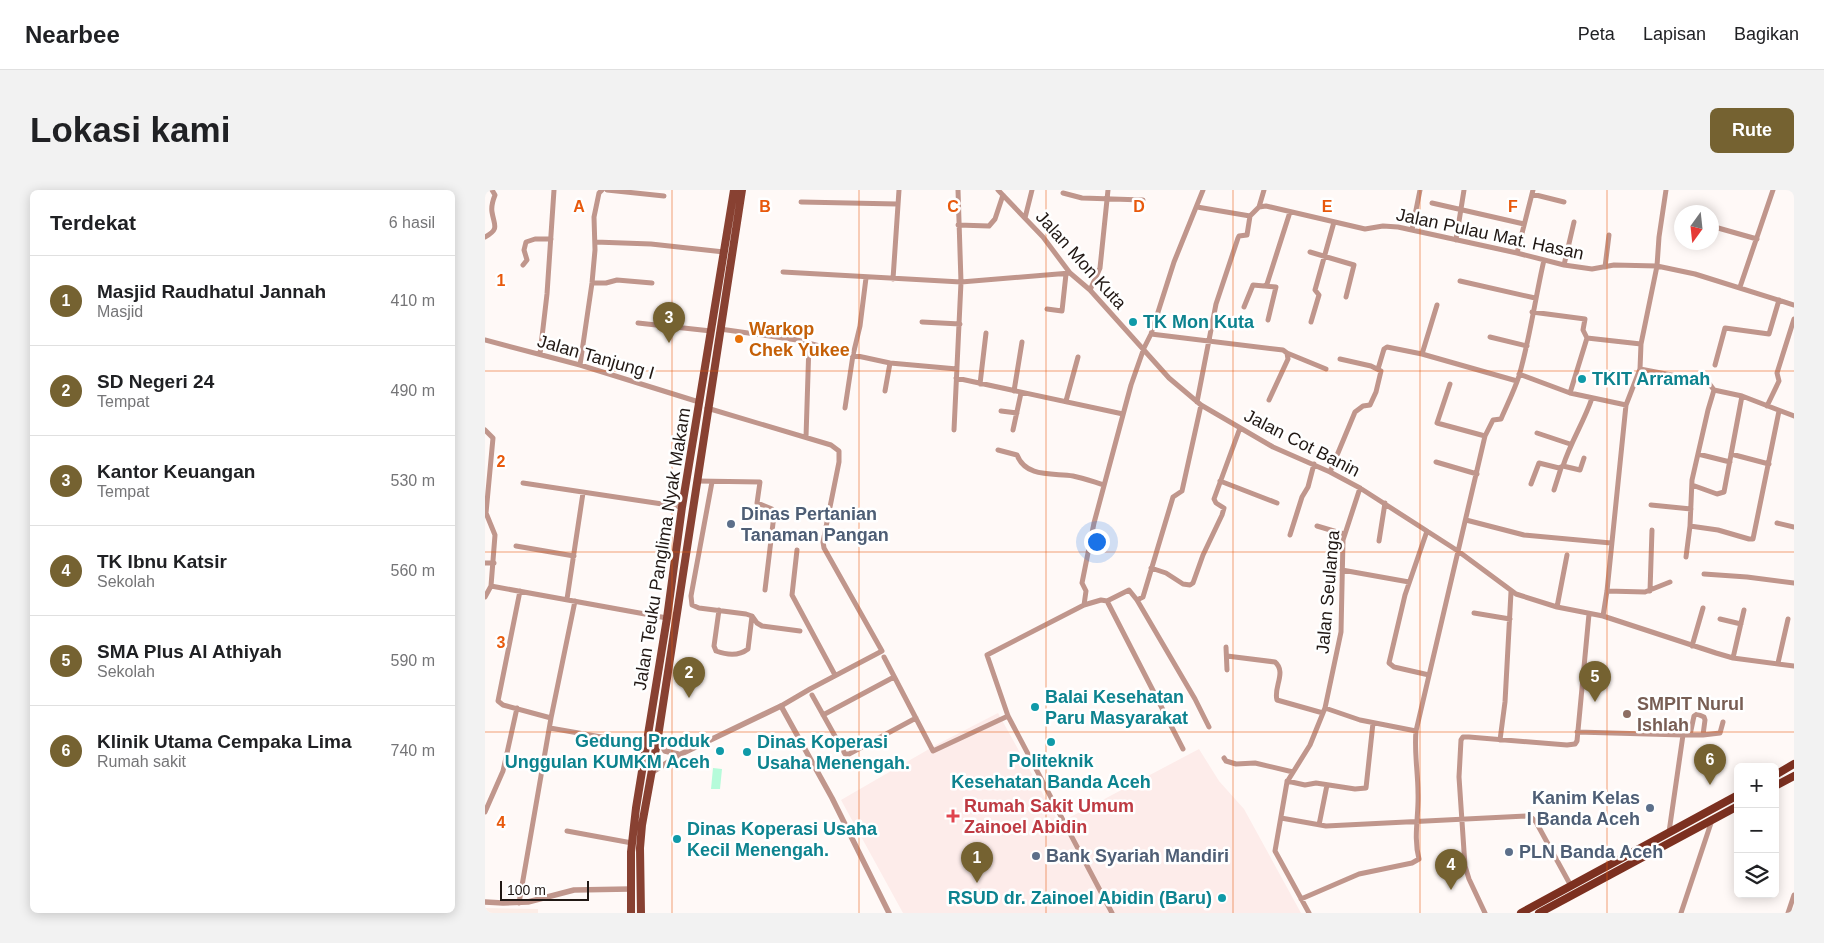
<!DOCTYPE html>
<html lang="id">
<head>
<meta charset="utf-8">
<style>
	:root { --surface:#fff; --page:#f2f2f2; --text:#202124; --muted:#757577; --line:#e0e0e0; --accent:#756231 }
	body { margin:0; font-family:Arial,sans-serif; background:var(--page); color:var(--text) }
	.controls { position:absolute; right:15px; bottom:15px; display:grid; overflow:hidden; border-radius:8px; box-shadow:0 2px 12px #0003 }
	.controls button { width:45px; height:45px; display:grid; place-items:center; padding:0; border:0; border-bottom:1px solid var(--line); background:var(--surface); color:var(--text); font:25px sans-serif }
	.compass { position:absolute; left:1189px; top:15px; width:45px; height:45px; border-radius:50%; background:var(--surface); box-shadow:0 2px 12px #0003; rotate:195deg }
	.scale { position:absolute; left:15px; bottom:12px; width:89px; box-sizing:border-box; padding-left:5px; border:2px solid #211814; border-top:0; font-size:14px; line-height:18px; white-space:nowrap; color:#211814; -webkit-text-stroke:4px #fff; paint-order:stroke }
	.you { position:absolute; left:611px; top:351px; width:18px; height:18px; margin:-12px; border:4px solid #fff; border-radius:50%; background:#1a73e8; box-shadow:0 0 0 8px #1a73e833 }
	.badge { display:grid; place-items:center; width:32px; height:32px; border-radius:50%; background:var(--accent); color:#fff; font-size:16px; font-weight:700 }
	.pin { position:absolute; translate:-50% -41px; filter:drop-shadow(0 1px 2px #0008) }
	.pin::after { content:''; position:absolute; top:26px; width:18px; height:15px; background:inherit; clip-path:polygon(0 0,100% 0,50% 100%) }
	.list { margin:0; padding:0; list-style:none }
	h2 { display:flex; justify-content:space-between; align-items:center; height:65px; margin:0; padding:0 20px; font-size:21px }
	h2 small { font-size:16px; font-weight:400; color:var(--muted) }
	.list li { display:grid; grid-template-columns:32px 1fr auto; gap:15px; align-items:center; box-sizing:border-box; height:90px; padding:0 20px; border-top:1px solid var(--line) }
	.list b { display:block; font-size:19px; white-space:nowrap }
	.list p { margin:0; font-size:16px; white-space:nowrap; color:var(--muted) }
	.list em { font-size:16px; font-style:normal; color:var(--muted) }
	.icon { flex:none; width:28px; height:28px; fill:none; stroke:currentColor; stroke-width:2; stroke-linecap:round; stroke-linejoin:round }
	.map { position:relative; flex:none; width:1309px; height:723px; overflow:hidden; border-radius:8px }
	header { display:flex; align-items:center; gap:30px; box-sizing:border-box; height:70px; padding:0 25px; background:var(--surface); border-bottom:1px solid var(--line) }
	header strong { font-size:24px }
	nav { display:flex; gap:28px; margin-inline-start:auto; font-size:18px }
	.intro { display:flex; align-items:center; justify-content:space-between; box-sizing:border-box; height:120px; padding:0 30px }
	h1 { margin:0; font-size:35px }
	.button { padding:12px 22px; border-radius:8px; background:var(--accent); color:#fff; font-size:18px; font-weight:700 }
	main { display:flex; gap:30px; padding:0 30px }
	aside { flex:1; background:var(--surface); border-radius:8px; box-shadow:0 2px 12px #0003 }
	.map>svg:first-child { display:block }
</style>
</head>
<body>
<header>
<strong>Nearbee</strong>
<nav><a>Peta</a><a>Lapisan</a><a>Bagikan</a></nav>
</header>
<div class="intro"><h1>Lokasi kami</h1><a class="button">Rute</a></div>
<main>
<aside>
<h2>Terdekat<small>6 hasil</small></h2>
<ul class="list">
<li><span class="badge">1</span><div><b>Masjid Raudhatul Jannah</b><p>Masjid</p></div><em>410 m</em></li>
<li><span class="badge">2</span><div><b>SD Negeri 24</b><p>Tempat</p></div><em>490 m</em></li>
<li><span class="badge">3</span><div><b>Kantor Keuangan</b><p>Tempat</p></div><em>530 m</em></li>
<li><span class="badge">4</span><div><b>TK Ibnu Katsir</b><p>Sekolah</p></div><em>560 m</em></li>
<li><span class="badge">5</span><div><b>SMA Plus Al Athiyah</b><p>Sekolah</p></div><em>590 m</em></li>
<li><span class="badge">6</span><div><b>Klinik Utama Cempaka Lima</b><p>Rumah sakit</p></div><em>740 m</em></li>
</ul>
</aside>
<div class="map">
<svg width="1309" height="723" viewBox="0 0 1309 723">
	<rect width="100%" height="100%" fill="#fff9f7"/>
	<path fill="#fcede7" d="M0,718L53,719V723H0Z"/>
	<path fill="#fdecea" d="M513,523L574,633L714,559L734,591L759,619L816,723H418L356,610L451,555Z"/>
	<path fill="#b6fbda" d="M228,578L237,579L235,599H226Z"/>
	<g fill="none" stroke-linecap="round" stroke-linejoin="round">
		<path stroke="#c0968c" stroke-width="5" d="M122,0L179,6
			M513,0L558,47L585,83L605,100L684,188L716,215L788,257L845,282L875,298L973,361L1031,404L1072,417L1118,426L1231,463L1248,468L1309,476
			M578,3L597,8L658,10
			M1047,4L1079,12
			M316,12L412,14
			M947,13L1039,34
			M712,17L765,26L774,17L779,0
			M774,17L781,16L880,39L898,36L913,37L1032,63L1079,75L1107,79L1129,75L1172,76L1210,84L1309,115
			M540,28L547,0
			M473,35L504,36L510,29L518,5
			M1226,36L1272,49
			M927,40L935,0
			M0,47C15,39 9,35 7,22C6,16 8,10 10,5L7,0
			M971,50L979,0
			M110,52L166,54L239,62
			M825,62L869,75L861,107
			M1032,63L1048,0
			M38,75L42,70L39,60L41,52L50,49H66
			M1079,75L1089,32
			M1120,77L1124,45
			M298,82L476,92L585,83
			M408,89L414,0
			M975,91L1050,108
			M107,93H121L132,90L167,93
			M780,96L791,97L783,130
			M1255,97L1288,0
			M605,100L615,78L623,0
			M952,115L937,164L1032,191
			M759,117L768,95L779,96L782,94L805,22
			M562,119L577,121L581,84
			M1047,122L1100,129L1098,140L1102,148
			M437,132L475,134
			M826,132L834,105L830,100L849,32
			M153,133L226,141
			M235,139L312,150L368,165L375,136L381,88
			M666,144L798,160L802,163L803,169L784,210
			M1005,147L1042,156
			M0,150L95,175L214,212
			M802,163L841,179
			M55,164L62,104L69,0
			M95,175L107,93L110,60L109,27L114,3L117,0
			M1230,175L1240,138L1284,144L1294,110
			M893,179L899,159L902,157L937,164
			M1155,179L1223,192L1229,200L1257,206L1309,226
			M1034,184L1085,203L1141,215
			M471,188L638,224
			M495,194L501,143
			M965,194L952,233L1000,246
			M400,201L405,173
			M529,201L537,152
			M1085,203L1102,148L1156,154
			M581,211L593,167
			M712,212L731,114L753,48L754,46L762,45L765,26
			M1282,216L1294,191L1292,183L1309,129
			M222,218L346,255L354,261V272L338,352L339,358L397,461L325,499L296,516
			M360,218L368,165L405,173L472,179
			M516,221L532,223
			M0,240L8,248L1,323L10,345L6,396L0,407
			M469,240L476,92L473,0
			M528,240L536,203
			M1052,243L1085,254
			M321,247L324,153
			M513,260L532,265C541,288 568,283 588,286C598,288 609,292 619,295
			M1213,264L1245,272
			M1246,264L1284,274
			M951,272L992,284
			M1078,276L1095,280L1099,268
			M845,282L870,222L878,216L885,215L891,202L896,181L886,176L855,169
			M212,291L275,292L272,313L287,319L289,325L280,400
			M735,291L792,313
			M227,292L206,406L207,415L214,418L261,424L267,426L272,433L277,436L315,441
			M38,293L197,317
			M1046,294L1054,273L1074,278L1078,276C1086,251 1099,232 1107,208
			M1207,295L1232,304L1239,302L1257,206
			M1069,300L1076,278
			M1166,315L1206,319
			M981,330L1039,345L1126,353
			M1292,333L1309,337
			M832,336L859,344
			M1205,336L1233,340L1264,349H1268L1294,221
			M942,341L920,405L904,473L909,477L944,485
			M805,345L817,307L823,297L829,274
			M894,351L900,313
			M31,356L89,366
			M312,360L307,405L350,485
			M1201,367L1205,336L1207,290L1223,220L1229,200
			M0,373H9
			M666,378L681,383L698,394L705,395L708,393L718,365L737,325L739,318L731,313L729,309L755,238
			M857,380L924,392
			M1219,384L1262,387L1309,393
			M6,396L182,428
			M35,401L13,511L18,515L66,528
			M1122,401L1160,402L1185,392
			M1165,401L1167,340
			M82,409L98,303
			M652,410L710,509L724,537
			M622,411L698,559
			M599,415L601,401L597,393L609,333L646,195L659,158L666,144L689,72L718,0
			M1072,417L1082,365
			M234,420L229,456L231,461C242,465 254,466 263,459L267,426
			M989,423L1025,429
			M1118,426L1122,401L1141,215L1155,179L1156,154L1172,76L1174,47L1181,0
			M1235,429L1256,434
			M1207,456L1218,418
			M741,457L742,480
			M742,466L790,472C802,482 788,498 792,510L838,523
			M399,467L448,561L523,526
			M1248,468L1259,420
			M1293,473L1303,429
			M327,505L360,564H364L431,528
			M840,518L875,530L931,541
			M338,525L409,487
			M65,538L162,555
			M1092,542L1198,545H1218L1220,530L1219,527L1212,524L1209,526L1205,545
			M1218,545L1235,543L1238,532
			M1015,550L1020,512L1026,402
			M739,568L741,571L751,574L770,573L808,582
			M802,591L820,595L831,593L870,599L881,598L888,533
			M0,622L18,581L32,518
			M796,628L841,636L1041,626L1047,628L1051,632L1086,696
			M834,635L842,595
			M82,641L147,653
			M1184,642L1198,545
			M816,709L874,684L927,673L934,669C928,647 934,625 933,603C933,582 929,562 931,541L1000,246L1008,230L1016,229C1022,215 1029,201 1034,186C1045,148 1050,109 1059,70
			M34,713L66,528L90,411
			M627,723L523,526L502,465L599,415L616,410L622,411L644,400L652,410L658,407L688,307L697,301L716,215
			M824,723L790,661L802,592L825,555L840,518L856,442L858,350L875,298
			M1000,723L984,689L980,676L974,587L976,550L978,547H984L1082,555L1090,554L1092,551L1104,424
			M1196,723L1227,630
			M1303,723L1309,705"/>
		<path stroke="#c0968c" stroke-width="5.5" d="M173,549L180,561L193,564
			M166,583L194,565L296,516L347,608L404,723
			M0,712L18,713L43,712L89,700L145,699"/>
		<path stroke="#884132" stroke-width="8" d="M146,723V662L151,618L182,428L197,317L249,0
			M156,723L155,658L157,635L173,547L257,0"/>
		<path stroke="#7c3020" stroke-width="8" d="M1290,585L1309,574
			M1290,596L1309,586
			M1036,723L1253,605
			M1054,723L1253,616"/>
	</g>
	<path fill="none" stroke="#e8590c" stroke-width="1" stroke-opacity="0.55" d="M187,0V723M374,0V723M561,0V723M748,0V723M935,0V723M1122,0V723M0,181H1309M0,362H1309M0,542H1309"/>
	<g fill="#0f9aa8" stroke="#fff" stroke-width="2">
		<circle cx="648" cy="132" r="5"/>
		<circle cx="1097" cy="189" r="5"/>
		<circle cx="550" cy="517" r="5"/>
		<circle cx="566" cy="552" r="5"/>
		<circle cx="235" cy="561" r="5"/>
		<circle cx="262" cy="562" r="5"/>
		<circle cx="192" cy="649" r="5"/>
		<circle cx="737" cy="708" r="5"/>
	</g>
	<circle fill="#e8710a" stroke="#fff" stroke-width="2" cx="254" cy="149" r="5"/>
	<g fill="#5c6f8a" stroke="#fff" stroke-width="2">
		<circle cx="246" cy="334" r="5"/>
		<circle cx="1165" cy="618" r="5"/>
		<circle cx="1024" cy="662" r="5"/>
		<circle cx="551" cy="666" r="5"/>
	</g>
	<circle fill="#8d6e63" stroke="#fff" stroke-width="2" cx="1142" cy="524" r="5"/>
	<path fill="#e0444e" stroke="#fff" stroke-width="2" d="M465.5 618.5h5v5h5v5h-5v5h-5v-5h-5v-5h5z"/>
	<g text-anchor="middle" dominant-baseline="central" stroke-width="5" stroke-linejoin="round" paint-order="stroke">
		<g font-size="18" fill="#211814" stroke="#fff">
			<text transform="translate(1005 44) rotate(12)">Jalan Pulau Mat. Hasan</text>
			<text transform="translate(596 70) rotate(48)">Jalan Mon Kuta</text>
			<text transform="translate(111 167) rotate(16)">Jalan Tanjung I</text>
			<text transform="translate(817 253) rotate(27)">Jalan Cot Banin</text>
			<text transform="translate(177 359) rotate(-81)">Jalan Teuku Panglima Nyak Makam</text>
			<text transform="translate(843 402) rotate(-85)">Jalan Seulanga</text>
		</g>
		<g font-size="18" font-weight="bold" fill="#0d838f" stroke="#fff" text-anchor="start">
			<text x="658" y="132">TK Mon Kuta</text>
			<text x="1107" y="189">TKIT Arramah</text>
			<text x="560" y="507">Balai Kesehatan<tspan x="560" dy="21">Paru Masyarakat</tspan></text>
			<text x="225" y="551" text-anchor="end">Gedung Produk<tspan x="225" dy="21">Unggulan KUMKM Aceh</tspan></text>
			<text x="272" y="552">Dinas Koperasi<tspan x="272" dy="21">Usaha Menengah.</tspan></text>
			<text x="566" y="571" text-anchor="middle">Politeknik<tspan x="566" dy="21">Kesehatan Banda Aceh</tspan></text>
			<text x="202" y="639">Dinas Koperasi Usaha<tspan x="202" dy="21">Kecil Menengah.</tspan></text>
			<text x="727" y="708" text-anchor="end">RSUD dr. Zainoel Abidin (Baru)</text>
		</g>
		<g font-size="18" font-weight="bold" fill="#c56008" stroke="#fff" text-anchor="start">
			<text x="264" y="139">Warkop<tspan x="264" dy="21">Chek Yukee</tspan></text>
		</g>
		<g font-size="18" font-weight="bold" fill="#4e5e75" stroke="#fff" text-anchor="start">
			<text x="256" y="324">Dinas Pertanian<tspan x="256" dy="21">Tanaman Pangan</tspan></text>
			<text x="1155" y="608" text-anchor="end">Kanim Kelas<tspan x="1155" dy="21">I Banda Aceh</tspan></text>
			<text x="1034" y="662">PLN Banda Aceh</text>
			<text x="561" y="666">Bank Syariah Mandiri</text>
		</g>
		<g font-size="18" font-weight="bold" fill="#785e54" stroke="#fff" text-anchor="start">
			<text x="1152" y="514">SMPIT Nurul<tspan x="1152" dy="21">Ishlah</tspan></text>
		</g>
		<g font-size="18" font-weight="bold" fill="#be3a42" stroke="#fff" text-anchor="start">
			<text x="479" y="616">Rumah Sakit Umum<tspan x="479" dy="21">Zainoel Abidin</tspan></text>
		</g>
	</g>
	<g font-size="16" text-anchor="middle" font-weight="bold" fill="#e8590c" stroke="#fff" stroke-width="5" stroke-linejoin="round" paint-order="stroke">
		<text x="94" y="22">A</text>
		<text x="280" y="22">B</text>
		<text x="468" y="22">C</text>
		<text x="654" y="22">D</text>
		<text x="842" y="22">E</text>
		<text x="1028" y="22">F</text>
		<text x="16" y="96">1</text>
		<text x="16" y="277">2</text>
		<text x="16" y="458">3</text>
		<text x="16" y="638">4</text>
	</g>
</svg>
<div class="controls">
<button>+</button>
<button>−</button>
<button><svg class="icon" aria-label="layers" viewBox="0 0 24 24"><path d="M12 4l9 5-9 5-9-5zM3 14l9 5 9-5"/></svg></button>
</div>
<svg class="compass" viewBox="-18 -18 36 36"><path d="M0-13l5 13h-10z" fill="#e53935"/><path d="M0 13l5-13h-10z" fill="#757577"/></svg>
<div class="scale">100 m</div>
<div class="you"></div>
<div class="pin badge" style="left:492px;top:693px">1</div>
<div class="pin badge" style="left:204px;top:508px">2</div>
<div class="pin badge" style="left:184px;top:153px">3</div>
<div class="pin badge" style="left:966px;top:700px">4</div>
<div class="pin badge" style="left:1110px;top:512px">5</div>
<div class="pin badge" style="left:1225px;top:595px">6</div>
</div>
</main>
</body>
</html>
